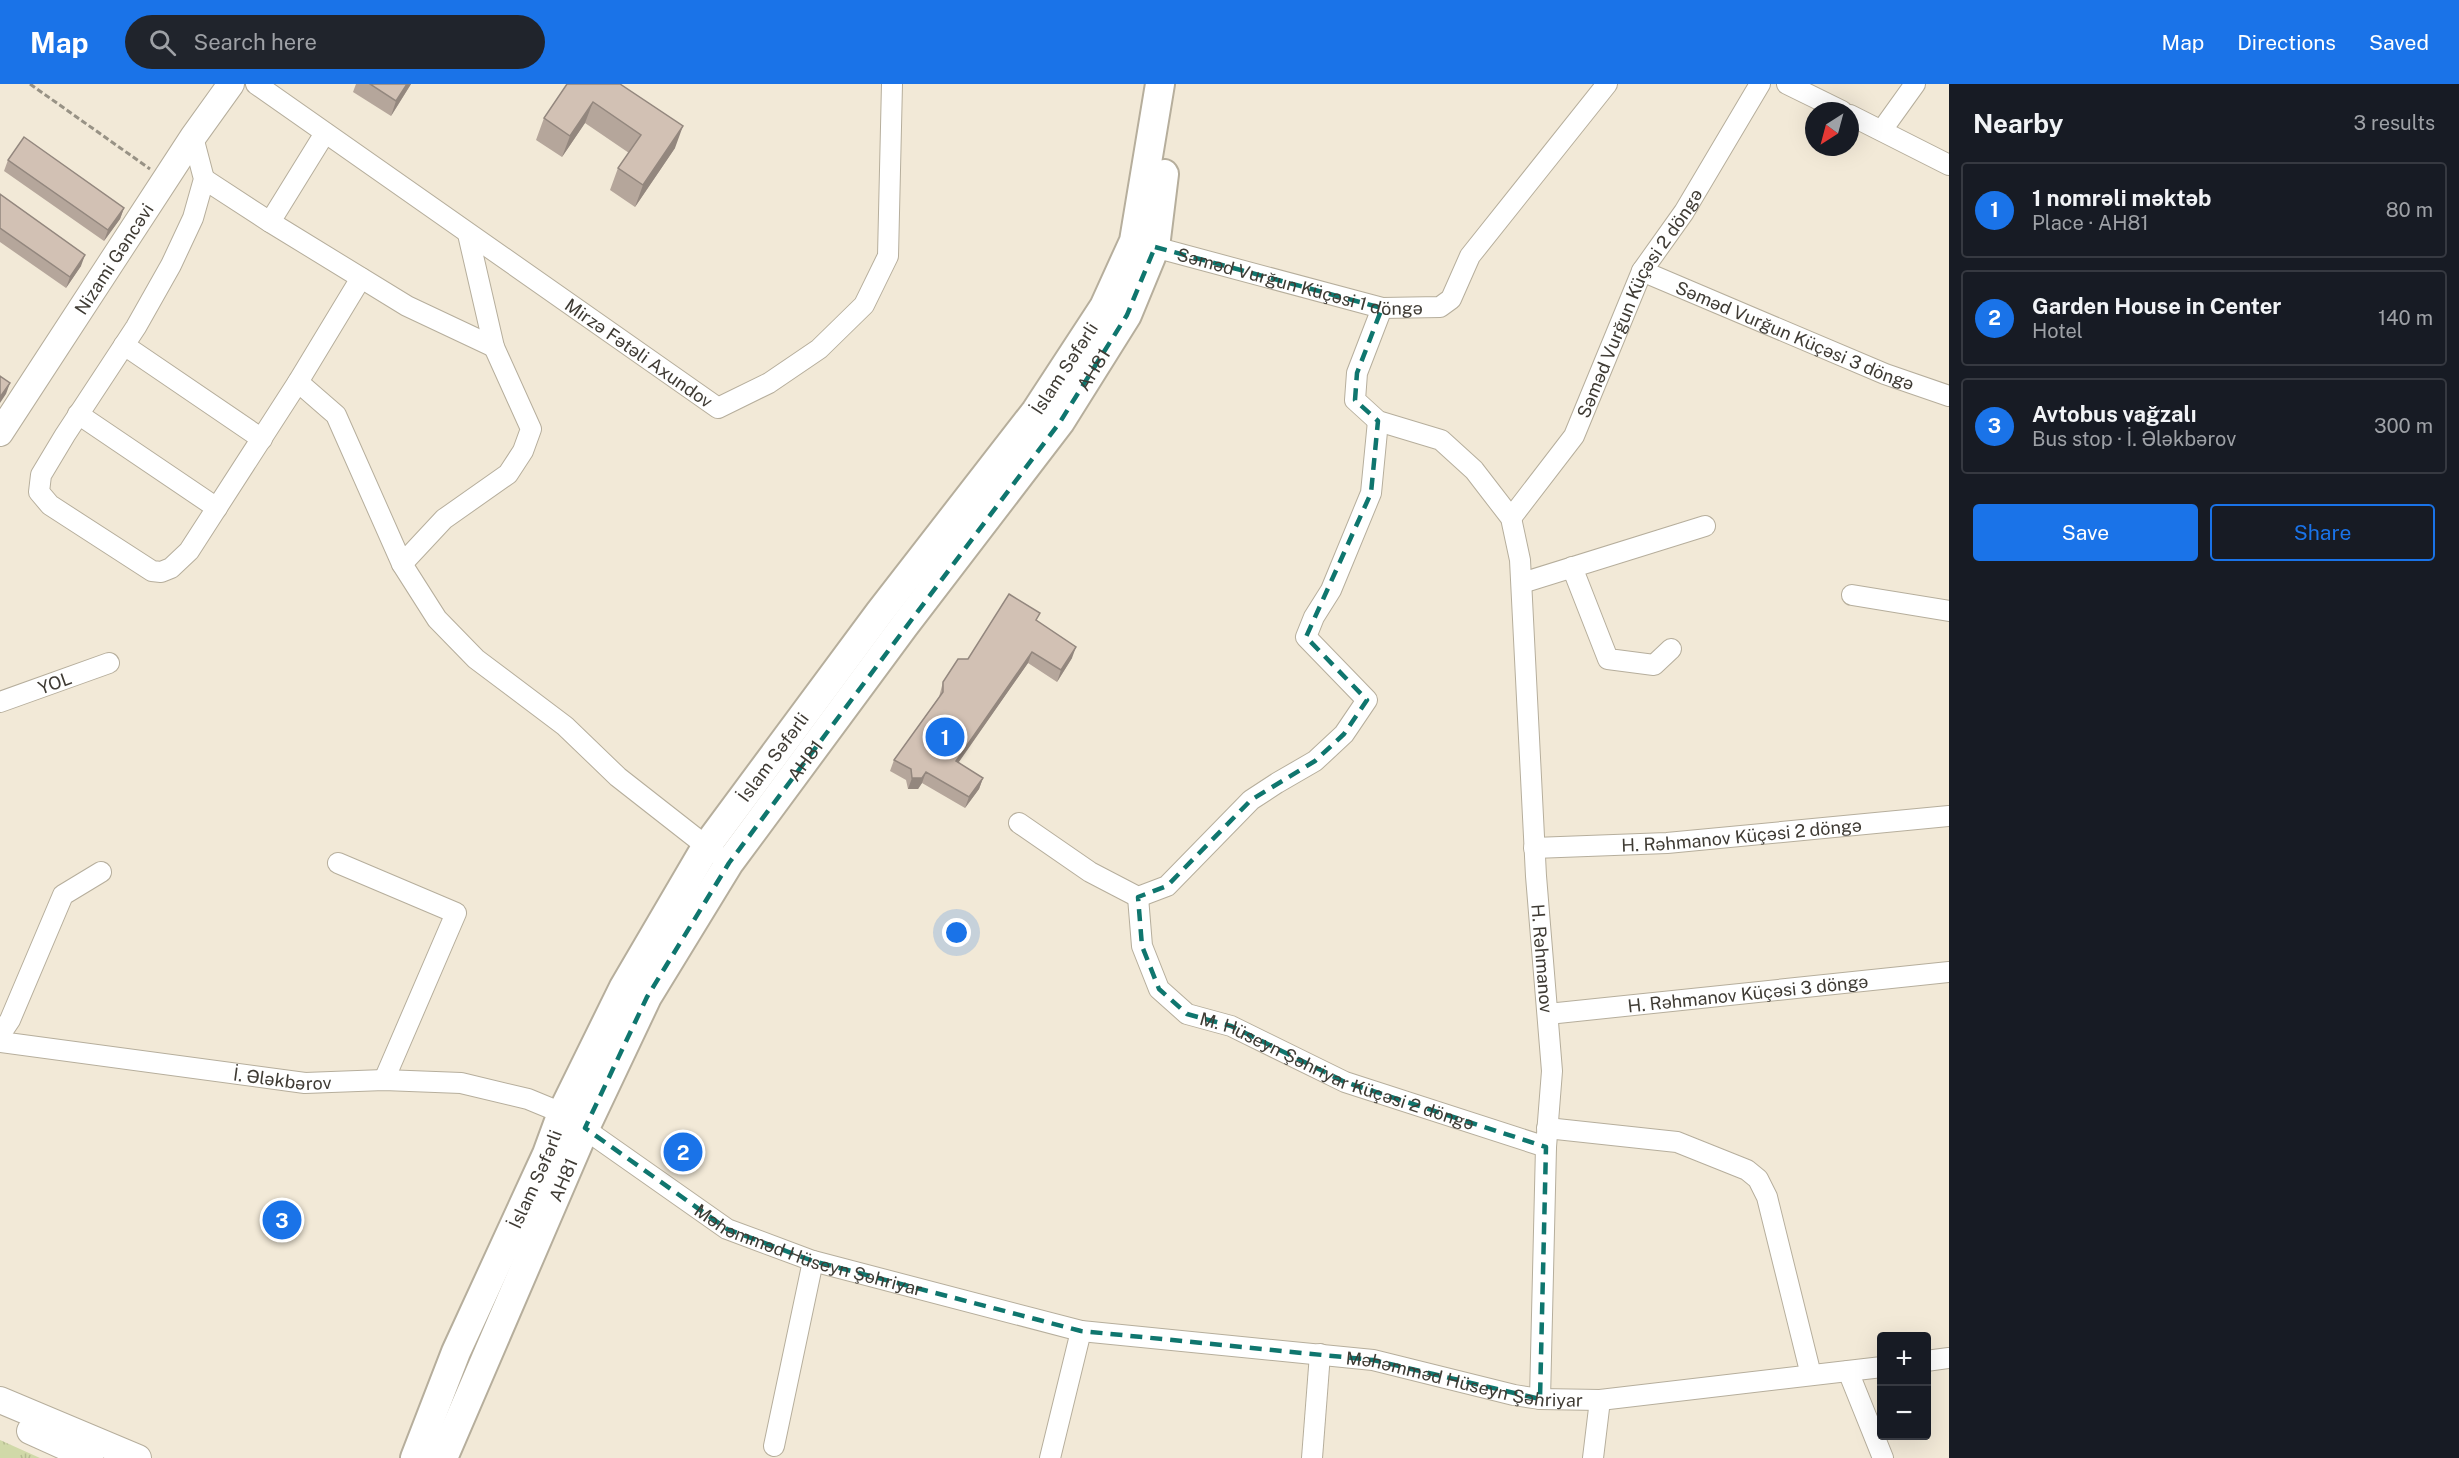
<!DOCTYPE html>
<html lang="en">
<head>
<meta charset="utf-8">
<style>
	:root { --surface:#171b24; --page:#20242c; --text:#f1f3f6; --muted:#9ea1a6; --line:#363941; --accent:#1a73e8 }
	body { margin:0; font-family:"Public Sans",sans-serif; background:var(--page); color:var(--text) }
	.controls { position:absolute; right:18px; bottom:18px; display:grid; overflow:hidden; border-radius:6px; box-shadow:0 6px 24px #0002 }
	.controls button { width:54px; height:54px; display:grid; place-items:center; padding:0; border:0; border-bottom:2px solid var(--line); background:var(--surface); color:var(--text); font:30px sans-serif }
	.compass { position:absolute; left:1805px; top:18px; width:54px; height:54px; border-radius:50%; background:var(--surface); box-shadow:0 6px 24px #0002; rotate:216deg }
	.you { position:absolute; left:957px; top:849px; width:21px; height:21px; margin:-15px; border:4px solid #fff; border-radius:50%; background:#1a73e8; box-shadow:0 0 0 9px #1a73e833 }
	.badge { display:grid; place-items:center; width:39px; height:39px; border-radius:50%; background:var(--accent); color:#fff; font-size:20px; font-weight:700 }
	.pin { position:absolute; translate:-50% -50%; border:3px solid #fff; box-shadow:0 2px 6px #0006 }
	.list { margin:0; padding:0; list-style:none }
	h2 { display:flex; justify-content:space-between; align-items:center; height:78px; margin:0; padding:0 24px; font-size:26px }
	h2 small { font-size:20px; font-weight:400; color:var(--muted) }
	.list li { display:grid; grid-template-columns:39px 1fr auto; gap:18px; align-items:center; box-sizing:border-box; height:96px; margin:0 12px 12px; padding:0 12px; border:2px solid var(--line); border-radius:6px }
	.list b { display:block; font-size:22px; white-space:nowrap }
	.list p { margin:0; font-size:20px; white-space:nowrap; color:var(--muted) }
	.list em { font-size:20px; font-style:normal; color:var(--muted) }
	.actions { display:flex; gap:12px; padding:18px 24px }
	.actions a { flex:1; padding:14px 0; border:2px solid var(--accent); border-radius:6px; text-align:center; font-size:21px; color:var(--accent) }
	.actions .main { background:var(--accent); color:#fff }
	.icon { flex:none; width:33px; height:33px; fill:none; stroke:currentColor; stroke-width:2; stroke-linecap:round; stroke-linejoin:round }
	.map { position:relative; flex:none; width:1949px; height:1374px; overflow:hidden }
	header { display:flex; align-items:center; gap:36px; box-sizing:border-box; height:84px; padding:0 30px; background:var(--accent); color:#fff }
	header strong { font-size:28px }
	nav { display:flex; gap:33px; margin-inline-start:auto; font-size:21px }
	.search { width:420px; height:54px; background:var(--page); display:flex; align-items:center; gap:15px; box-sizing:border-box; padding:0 21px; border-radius:33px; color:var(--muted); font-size:22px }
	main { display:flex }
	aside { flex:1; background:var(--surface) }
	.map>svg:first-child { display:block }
</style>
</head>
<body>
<header>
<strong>Map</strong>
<div class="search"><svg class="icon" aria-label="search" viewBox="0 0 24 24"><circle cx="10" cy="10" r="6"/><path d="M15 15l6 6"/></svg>Search here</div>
<nav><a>Map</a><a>Directions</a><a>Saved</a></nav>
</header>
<main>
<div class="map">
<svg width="1949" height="1374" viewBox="0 0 1949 1374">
	<defs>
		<pattern id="park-tufts" width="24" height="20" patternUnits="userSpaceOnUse" patternTransform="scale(1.5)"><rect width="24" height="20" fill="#d0d9a8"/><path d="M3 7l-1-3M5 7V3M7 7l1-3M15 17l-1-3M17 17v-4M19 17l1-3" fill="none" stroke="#b4bb91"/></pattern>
	</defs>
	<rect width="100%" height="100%" fill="#f2e9d7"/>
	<path fill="url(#park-tufts)" d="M0,1356L40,1374H0Z"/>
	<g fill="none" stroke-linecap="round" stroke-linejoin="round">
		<g stroke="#b6ae9c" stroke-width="22">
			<g id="minor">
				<path id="s1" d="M256,0L718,324L769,299L819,265L864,221L888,172L892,0"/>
				<path d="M1787,0L1842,27"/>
				<path d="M1850,31L1949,81"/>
				<path d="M1882,46L1915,0"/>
				<path d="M193,53L204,95L193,134L171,181L136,243L65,351L41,391L39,408L50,421L152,487L161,488L171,484L189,467L298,298L361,194"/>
				<path d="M204,95L270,138L407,222L494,263"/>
				<path d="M270,138L325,49"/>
				<path id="s2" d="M1143,160L1382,224L1440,223L1451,215L1470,172L1607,0"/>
				<path id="s3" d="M1642,187L1885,290L1949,312"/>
				<path id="s4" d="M1382,224L1357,289L1355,316L1378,337L1441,356L1474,386L1511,434L1520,476L1536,792L1552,987L1546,1063L1540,1315"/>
				<path d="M124,261L262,355"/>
				<path d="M298,298L336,331L402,480L437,535L476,575L565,642L618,693L715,769"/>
				<path d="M78,330L217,424"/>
				<path id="s5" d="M1511,434L1574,352L1642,187L1684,128L1760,0"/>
				<path d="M402,480L444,435L508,390L523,367L531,345L494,263L468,150"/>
				<path d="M1572,483L1608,575L1654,581L1671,565"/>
				<path d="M1522,499L1705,442"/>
				<path d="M1852,511L1949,527"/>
				<path id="s6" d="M0,618L109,579"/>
				<path d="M1019,739L1090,788L1138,813L1167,802L1251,716L1277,699L1315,677L1344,650L1367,616L1306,553L1314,533L1331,506L1371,409L1378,337"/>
				<path id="s7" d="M1534,764L1667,759L1949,732"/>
				<path d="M338,779L456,829L384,996"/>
				<path id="s8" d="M1138,813L1142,862L1159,905L1187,930L1231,942L1345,998L1546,1063"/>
				<path id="s9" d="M1548,930L1949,888"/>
				<path d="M0,951L10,936L63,811L101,788"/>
				<path id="s10" d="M0,958L305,999L384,996L461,999L528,1015L562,1029L727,1145L813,1177L1081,1247L1373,1276L1514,1311L1540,1315L1600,1316L1882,1283"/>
				<path d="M1547,1044L1677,1058L1747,1086L1758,1095L1767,1113L1811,1291"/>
				<path d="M1926,1277L1949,1274"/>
				<path d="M1848,1287L1883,1374"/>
				<path d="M774,1362L813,1177"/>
				<path d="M1050,1374L1081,1247"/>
				<path d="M1312,1374L1320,1270"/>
				<path d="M1593,1374L1600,1316"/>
			</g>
		</g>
		<g stroke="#b6ae9c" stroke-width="28">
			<g id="major">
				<path id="s11" d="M0,349L193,53L231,0"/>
				<path d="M0,1316L138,1374"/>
				<path d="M30,1347L90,1374"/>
			</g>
		</g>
		<g stroke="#b6ae9c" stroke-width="32">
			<g id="highway">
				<path id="s12" d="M415,1374L456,1268L547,1070L562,1029L624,903L706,763L880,528L1036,327L1104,223L1134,157L1160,0"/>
				<path id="s13" d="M443,1374L585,1044L647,913L729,779L904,542L1060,338L1127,231L1155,163L1164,90"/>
			</g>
		</g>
		<path stroke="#989285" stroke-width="3" stroke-dasharray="6 3" stroke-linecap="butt" d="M30,0L150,85"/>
		<use href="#minor" stroke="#fff" stroke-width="20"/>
		<use href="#major" stroke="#fff" stroke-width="26"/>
		<use href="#highway" stroke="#fff" stroke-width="28"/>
	</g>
	<path fill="#b5a69b" d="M356,0H411L391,32L353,8Z
		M567,0L675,64L635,123L610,106L618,84L629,69L585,39L562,73L536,56L544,34Z
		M8,76L124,124L120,135L104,157L4,87Z
		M0,110L81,182L66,204L0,158Z
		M1037,537L1072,574L1057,598L1028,579L958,678L983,694L979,705L965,724L922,699L918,705H908L906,696L890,687L894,676L939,613L943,598L968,575Z"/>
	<path fill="#93877e" d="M407,0H411L391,32L396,17Z
		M593,18L585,39L562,73L570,52Z
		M683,42L675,64L635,123L643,101Z
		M124,124L120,135L104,157L108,146Z
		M85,171L81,182L66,204L70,193Z
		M10,299L6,310L0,319V313Z
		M1076,563L1072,574L1057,598L1061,586Z
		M1032,568L1028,579L952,688L956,677Z
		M926,688L922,699L918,705H908L912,694Z
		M983,694L979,705L965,724L969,713Z"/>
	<path fill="#d2c1b4" stroke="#93877e" stroke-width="1.5" d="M370,0H407L396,17Z
		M567,0H620L683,42L643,101L618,84L641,51L593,18L570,52L544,34Z
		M24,53L124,124L108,146L8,76Z
		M0,110L85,171L70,193L0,144Z
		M0,292L10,299L0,313Z
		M1009,510L1040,529L1036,536L1076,563L1061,586L1032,568L956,677L983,694L969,713L926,688L922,694H912L911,685L894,676L943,608V598L958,575H968Z"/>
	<path fill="none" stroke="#0f766e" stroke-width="4.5" stroke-dasharray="12 8" stroke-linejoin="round" d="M1155,163L1382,224L1357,289L1355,316L1378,337L1371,409L1306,553L1367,616L1344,650L1315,677L1251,716L1167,802L1138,813L1142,862L1159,905L1187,930L1231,942L1345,998L1546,1063L1540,1315L1373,1276L1081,1247L813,1177L727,1145L585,1044L647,913L729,779L1060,338L1127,231Z"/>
	<g text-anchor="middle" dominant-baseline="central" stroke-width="6" stroke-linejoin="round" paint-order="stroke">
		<g font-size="18" fill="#3f3b34" stroke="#fef7e8">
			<text stroke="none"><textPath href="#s11" startOffset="208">Nizami Gəncəvi</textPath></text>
			<text stroke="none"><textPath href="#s2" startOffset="162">Səməd Vurğun Küçəsi 1 döngə</textPath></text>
			<text stroke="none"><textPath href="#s5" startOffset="252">Səməd Vurğun Küçəsi 2 döngə</textPath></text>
			<text stroke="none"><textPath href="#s3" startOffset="166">Səməd Vurğun Küçəsi 3 döngə</textPath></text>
			<text stroke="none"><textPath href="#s1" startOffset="468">Mirzə Fətəli Axundov</textPath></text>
			<text stroke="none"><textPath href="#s12" startOffset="1276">İslam Səfərli</textPath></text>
			<text stroke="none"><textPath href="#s13" startOffset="1275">AH81</textPath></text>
			<text stroke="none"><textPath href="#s6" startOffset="58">YOL</textPath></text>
			<text stroke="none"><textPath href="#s12" startOffset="790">İslam Səfərli</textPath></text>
			<text stroke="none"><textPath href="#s13" startOffset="789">AH81</textPath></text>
			<text stroke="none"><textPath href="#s7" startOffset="208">H. Rəhmanov Küçəsi 2 döngə</textPath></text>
			<text stroke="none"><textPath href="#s4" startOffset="741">H. Rəhmanov</textPath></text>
			<text stroke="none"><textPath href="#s9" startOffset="201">H. Rəhmanov Küçəsi 3 döngə</textPath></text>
			<text stroke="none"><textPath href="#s8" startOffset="294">M. Hüseyn Şəhriyar Küçəsi 2 döngə</textPath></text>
			<text stroke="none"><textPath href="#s10" startOffset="285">İ. Ələkbərov</textPath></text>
			<text stroke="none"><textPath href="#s12" startOffset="304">İslam Səfərli</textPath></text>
			<text stroke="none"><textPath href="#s13" startOffset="303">AH81</textPath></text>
			<text stroke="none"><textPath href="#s10" startOffset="855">Məhəmməd Hüseyn Şəhriyar</textPath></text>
			<text stroke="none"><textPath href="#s10" startOffset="1527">Məhəmməd Hüseyn Şəhriyar</textPath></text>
		</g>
	</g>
</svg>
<div class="controls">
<button>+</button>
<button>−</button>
</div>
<svg class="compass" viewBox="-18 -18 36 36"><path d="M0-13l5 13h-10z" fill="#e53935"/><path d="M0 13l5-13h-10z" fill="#9ea1a6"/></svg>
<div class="you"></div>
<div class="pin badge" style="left:945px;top:653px">1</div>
<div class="pin badge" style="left:683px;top:1068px">2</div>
<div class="pin badge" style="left:282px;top:1136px">3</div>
</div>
<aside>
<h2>Nearby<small>3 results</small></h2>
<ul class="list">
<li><span class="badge">1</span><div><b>1 nomrəli məktəb</b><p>Place · AH81</p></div><em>80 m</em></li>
<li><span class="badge">2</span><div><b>Garden House in Center</b><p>Hotel</p></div><em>140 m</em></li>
<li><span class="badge">3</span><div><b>Avtobus vağzalı</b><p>Bus stop · İ. Ələkbərov</p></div><em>300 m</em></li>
</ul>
<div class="actions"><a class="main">Save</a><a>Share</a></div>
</aside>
</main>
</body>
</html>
